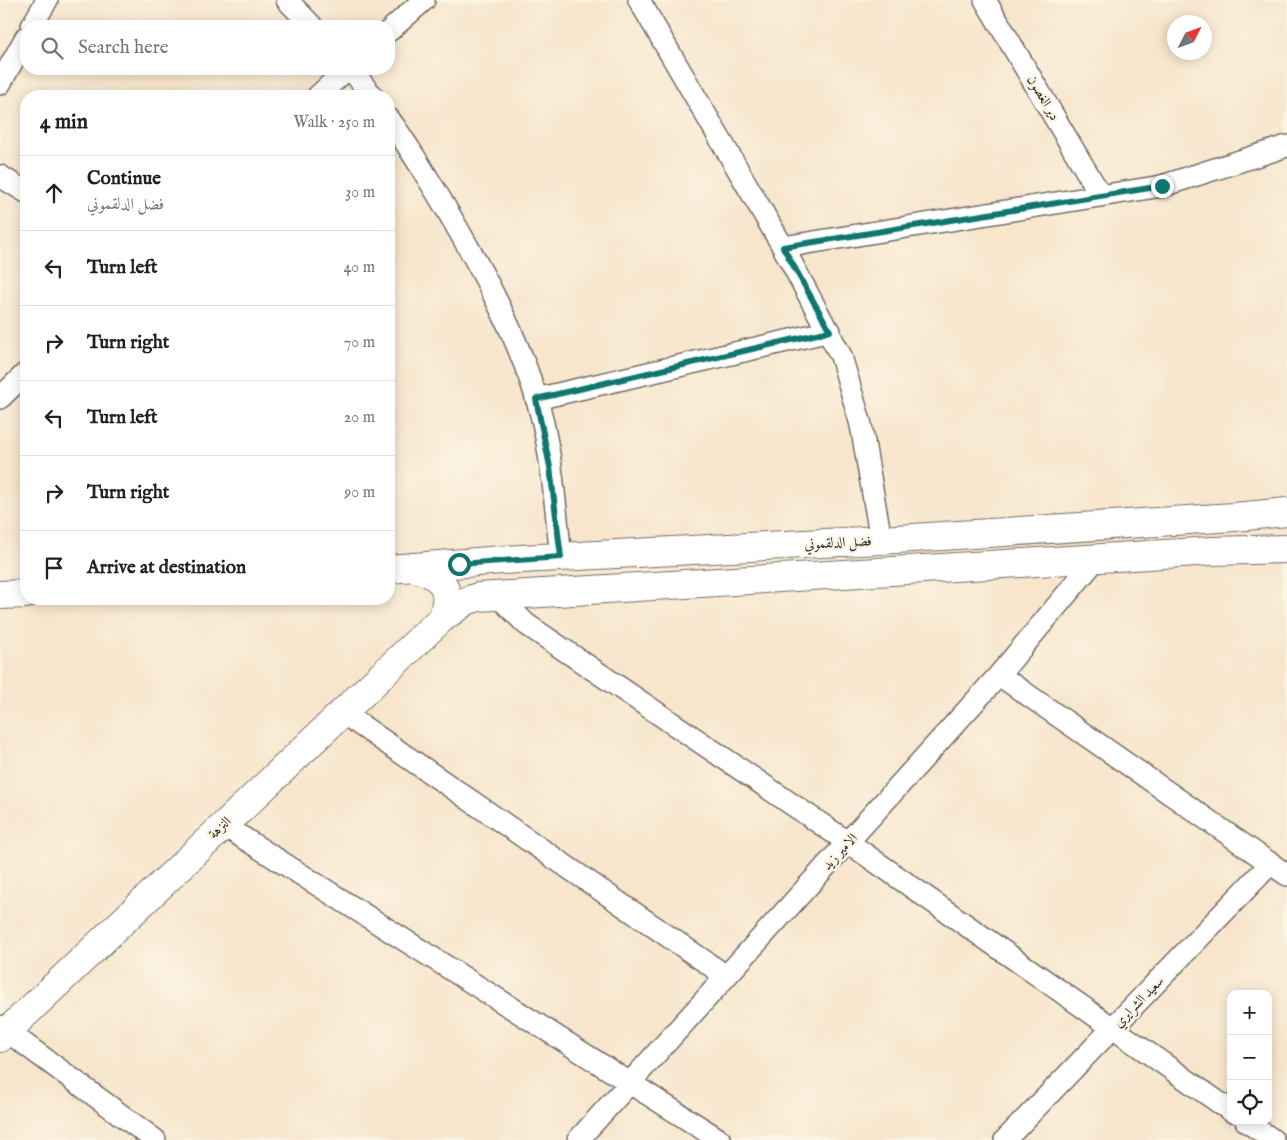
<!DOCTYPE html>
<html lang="en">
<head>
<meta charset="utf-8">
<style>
	:root { --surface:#fff; --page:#f6f6f6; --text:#202124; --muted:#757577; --line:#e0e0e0 }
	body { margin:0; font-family:"IM FELL English",Amiri,serif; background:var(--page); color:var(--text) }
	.controls { position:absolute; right:15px; bottom:15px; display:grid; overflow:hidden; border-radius:10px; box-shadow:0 2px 12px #0003 }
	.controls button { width:45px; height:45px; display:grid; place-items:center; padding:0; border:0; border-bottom:1px solid var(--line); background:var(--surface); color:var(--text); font:25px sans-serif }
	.compass { position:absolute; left:1167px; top:15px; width:45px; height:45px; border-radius:50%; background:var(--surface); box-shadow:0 2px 12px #0003; rotate:48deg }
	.stop { position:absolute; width:15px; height:15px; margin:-11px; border:4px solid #0f766e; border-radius:50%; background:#fff }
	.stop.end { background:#0f766e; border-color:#fff; box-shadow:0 1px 5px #0008 }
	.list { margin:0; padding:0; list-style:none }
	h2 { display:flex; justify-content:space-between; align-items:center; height:65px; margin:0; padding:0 20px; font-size:21px }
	h2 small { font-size:16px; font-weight:400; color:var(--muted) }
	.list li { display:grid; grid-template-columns:32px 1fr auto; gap:15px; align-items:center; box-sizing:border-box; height:75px; padding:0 20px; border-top:1px solid var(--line) }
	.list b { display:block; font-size:19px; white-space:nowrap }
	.list p { margin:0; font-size:16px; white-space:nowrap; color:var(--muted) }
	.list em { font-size:16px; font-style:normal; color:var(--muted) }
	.icon { flex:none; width:28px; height:28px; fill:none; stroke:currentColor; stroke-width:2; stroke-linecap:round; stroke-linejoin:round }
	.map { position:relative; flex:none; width:1287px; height:1140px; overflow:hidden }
	.search { position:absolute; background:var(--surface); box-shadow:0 2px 12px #0003; left:20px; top:20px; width:375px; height:55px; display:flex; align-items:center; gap:12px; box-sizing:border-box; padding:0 18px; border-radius:20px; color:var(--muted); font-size:19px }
	.panel { position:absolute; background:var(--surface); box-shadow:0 2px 12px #0003; left:20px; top:90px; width:375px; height:515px; border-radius:20px }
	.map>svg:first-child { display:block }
</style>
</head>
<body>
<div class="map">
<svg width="1287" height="1140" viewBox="0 0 1287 1140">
	<rect width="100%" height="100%" fill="#fcf5e5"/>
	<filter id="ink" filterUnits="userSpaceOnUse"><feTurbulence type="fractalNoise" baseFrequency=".02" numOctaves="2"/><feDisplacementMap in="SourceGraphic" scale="10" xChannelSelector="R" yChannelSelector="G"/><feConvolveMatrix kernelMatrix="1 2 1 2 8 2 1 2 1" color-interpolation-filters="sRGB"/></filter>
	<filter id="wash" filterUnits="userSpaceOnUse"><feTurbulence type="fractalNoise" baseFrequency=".0096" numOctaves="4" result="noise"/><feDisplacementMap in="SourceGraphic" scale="20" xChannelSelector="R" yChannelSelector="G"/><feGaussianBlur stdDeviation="1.12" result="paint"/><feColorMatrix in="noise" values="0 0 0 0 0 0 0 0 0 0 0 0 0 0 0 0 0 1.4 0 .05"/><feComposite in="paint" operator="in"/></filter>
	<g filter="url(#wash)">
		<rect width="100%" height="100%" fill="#f7e5cc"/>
	</g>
	<g filter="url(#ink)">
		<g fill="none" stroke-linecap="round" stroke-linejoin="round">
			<g stroke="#726c63" stroke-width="24">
				<path id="minor" d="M287,0L312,26
					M639,0L783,247L841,356L861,425L881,540
					M985,0L1101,196
					M32,26L47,0
					M389,31L424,0
					M351,69L372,96
					M0,84L26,37
					M318,96L347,69
					M389,119C407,143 422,169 438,195C476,259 515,328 537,400C552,450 555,505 561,557
					M0,176L26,192
					M783,247L1162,186L1287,146
					M0,398L26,373
					M536,399L830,331
					M498,596L526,624L849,843L1231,1111
					M999,675L1287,875
					M343,713L726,976
					M223,825L720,1140
					M0,1026L155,1140
					M1246,1121L1273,1140
					M578,1140L999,675L1096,559
					M1005,1140L1271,863"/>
			</g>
			<g stroke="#726c63" stroke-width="30">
				<path id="secondary" d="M411,567C441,574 455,588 441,619
					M389,569L502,560L881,540L1234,517L1287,512
					M0,595L26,594
					M0,1038L441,619L466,601L478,597L1212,551L1287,549"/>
			</g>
			<use href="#minor" stroke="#fff" stroke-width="21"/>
			<use href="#secondary" stroke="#fff" stroke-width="28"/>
		</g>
	</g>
	<g fill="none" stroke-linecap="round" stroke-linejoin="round" filter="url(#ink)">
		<path stroke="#0f766e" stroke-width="6" d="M459,564L561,557L550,467L536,399L830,331L783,247L1162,186"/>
	</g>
	<g text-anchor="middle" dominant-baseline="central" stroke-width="5" stroke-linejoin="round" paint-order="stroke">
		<g font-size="14" fill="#2b2b2b" stroke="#fcf5e5">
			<text transform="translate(1043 98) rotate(59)">دير الغصون</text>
			<text transform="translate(838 543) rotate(-3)">فضل الدلقموني</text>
			<text transform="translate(220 828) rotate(-43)">النزهة</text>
			<text transform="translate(840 852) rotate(-47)">الامير زيد</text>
			<text transform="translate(1139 1002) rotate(-46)">سعيد الشرايري</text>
		</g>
	</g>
</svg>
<div class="controls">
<button>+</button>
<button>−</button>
<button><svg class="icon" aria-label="locate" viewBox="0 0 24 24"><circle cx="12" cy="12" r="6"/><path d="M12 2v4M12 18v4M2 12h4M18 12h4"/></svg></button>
</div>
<svg class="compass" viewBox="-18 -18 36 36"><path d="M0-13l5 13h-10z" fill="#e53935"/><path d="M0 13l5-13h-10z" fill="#757577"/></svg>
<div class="stop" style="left:459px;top:564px"></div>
<div class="stop end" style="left:1162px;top:186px"></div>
<div class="search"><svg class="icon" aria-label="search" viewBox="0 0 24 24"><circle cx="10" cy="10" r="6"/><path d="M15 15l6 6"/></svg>Search here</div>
<section class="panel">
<h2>4 min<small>Walk · 250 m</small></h2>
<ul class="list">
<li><svg class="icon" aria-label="ahead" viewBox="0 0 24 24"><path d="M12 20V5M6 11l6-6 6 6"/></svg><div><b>Continue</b><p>فضل الدلقموني</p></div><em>30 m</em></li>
<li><svg class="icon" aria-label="left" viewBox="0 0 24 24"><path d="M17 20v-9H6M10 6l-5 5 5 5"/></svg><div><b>Turn left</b></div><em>40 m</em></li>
<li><svg class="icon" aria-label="right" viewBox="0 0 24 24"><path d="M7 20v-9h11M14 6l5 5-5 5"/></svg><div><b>Turn right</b></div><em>70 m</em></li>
<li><svg class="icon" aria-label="left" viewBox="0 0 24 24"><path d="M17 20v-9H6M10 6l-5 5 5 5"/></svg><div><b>Turn left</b></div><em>20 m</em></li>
<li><svg class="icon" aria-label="right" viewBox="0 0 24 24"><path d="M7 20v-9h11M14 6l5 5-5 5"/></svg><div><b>Turn right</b></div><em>90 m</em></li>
<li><svg class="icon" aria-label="arrive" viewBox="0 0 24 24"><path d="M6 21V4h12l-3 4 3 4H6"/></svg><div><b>Arrive at destination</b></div></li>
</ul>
</section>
</div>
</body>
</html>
